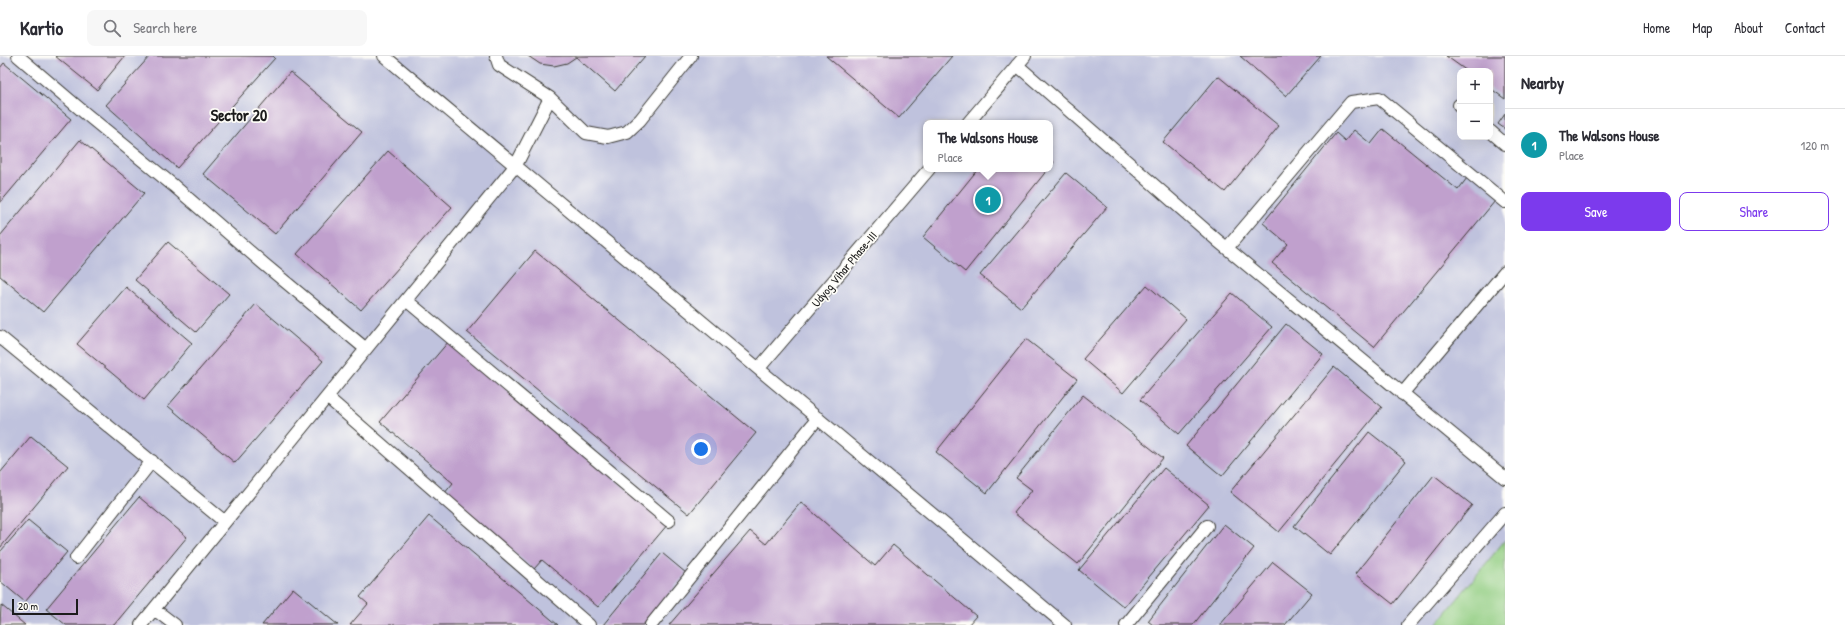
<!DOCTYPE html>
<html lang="en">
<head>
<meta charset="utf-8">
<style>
	:root { --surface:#fff; --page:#f7f7f7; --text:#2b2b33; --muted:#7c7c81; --line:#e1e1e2; --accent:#7c3aed }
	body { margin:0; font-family:"Patrick Hand",sans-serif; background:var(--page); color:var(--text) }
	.controls { position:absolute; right:12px; top:12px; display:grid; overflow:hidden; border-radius:8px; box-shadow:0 4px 16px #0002 }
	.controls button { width:36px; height:36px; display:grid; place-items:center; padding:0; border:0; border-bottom:1px solid var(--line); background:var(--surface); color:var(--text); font:20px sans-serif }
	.scale { position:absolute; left:12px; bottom:10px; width:66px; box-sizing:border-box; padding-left:4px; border:2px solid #1c1c1c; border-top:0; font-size:11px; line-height:14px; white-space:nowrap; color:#1c1c1c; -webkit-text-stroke:3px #fdfcf7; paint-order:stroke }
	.you { position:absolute; left:701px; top:393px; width:14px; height:14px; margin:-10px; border:3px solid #fff; border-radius:50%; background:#1a73e8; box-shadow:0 0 0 6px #1a73e833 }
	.badge { display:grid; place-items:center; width:26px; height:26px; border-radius:50%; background:var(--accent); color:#fff; font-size:13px; font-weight:700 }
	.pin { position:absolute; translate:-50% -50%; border:2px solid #fff; box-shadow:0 1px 4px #0006 }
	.popup { position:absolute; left:923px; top:64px; width:130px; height:52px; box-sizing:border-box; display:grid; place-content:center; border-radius:8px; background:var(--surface); filter:drop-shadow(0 1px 3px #0005); font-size:13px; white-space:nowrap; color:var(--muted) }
	.popup b { font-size:15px; color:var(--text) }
	.popup::after { content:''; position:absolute; left:50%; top:100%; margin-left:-8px; border:8px solid transparent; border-top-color:var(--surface) }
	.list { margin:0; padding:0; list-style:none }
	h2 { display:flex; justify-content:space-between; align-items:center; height:52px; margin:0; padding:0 16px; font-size:17px }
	h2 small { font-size:13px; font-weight:400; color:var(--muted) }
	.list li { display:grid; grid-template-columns:26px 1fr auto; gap:12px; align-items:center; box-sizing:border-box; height:72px; padding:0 16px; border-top:1px solid var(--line) }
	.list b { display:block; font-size:15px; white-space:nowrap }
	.list p { margin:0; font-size:13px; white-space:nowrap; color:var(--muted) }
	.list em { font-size:13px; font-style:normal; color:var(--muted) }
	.actions { display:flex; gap:8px; padding:12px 16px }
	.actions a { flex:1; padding:9px 0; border:1px solid var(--accent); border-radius:8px; text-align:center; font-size:14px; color:var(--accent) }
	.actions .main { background:var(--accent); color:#fff }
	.icon { flex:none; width:22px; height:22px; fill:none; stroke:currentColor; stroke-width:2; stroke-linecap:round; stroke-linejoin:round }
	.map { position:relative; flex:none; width:1505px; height:569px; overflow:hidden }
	header { display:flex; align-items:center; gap:24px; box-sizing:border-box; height:56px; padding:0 20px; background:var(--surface); border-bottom:1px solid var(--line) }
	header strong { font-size:19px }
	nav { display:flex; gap:22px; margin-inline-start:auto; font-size:14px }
	.search { width:280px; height:36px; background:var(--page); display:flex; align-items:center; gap:10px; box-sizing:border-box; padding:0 14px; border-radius:8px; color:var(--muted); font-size:15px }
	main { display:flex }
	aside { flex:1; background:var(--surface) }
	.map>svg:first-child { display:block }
</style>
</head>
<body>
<header>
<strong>Kartio</strong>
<div class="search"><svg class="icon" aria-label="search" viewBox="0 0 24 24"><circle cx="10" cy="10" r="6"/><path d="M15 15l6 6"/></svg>Search here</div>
<nav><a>Home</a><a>Map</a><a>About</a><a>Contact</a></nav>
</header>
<main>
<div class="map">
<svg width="1505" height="569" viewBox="0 0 1505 569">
	<rect width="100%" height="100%" fill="#fdfcf7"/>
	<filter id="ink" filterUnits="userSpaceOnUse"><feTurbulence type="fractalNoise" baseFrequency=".025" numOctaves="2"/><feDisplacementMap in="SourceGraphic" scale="8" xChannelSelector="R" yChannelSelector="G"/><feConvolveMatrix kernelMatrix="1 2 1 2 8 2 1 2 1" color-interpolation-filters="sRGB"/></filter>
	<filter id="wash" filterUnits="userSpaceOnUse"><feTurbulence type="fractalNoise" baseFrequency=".012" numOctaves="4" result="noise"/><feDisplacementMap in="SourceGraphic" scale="16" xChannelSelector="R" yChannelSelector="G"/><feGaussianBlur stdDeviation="0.9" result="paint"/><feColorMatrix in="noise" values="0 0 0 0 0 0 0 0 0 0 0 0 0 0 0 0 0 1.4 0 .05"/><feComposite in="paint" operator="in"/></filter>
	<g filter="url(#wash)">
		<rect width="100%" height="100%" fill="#ebe4c5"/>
		<path fill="#bfc2dd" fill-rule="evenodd" d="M0,0H1505V569H0ZM1460,15H1490V81H1460ZM926,67H1050V113H926Z"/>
		<path fill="#92cd82" stroke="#57744f" d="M1505,484V569H1436Z"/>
		<g id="blocks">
			<path fill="#c0a0cd" d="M55,0H125L97,34Z
				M150,0H273L275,2L177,112L106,49Z
				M528,0H645L615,35L576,1L567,7L554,10L540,8Z
				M826,0H952L899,62Z
				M1240,0H1321L1286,40Z
				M1446,0H1505V43L1490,32V15H1467Z
				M4,7L71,63L0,147V12Z
				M290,16L362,76L275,178L203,118Z
				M1218,20L1279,70L1225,136L1163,86Z
				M1505,58V73L1498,68Z
				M1383,73L1458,134L1467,122L1495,145L1374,291L1272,207L1288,188L1263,167L1336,77L1345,85L1354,74L1371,88Z
				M80,84L144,137L43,256L0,220V180Z
				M388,95L452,151L361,254L297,198Z
				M1050,103L1054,106L1050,111Z
				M978,113H1048L965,216L923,181Z
				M1066,117L1107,151L1021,252L980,219Z
				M168,186L229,238L196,276L135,224Z
				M535,195L756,377L689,458L467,276Z
				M1147,229L1186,263L1123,337L1083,303Z
				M126,231L192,287L144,344L77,288Z
				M1232,237L1272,271L1179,378L1140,344Z
				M256,248L323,305L235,407L168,350Z
				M1286,268L1323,298L1222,420L1186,390Z
				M1026,283L1077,323L987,437L936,396Z
				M449,285L668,468L598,551L542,504L534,513L444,438L453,427L380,366Z
				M1334,311L1382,351L1279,476L1230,436Z
				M1083,339L1163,402L1078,508L1014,457L1032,434L1016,422Z
				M1369,376L1406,405L1330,499L1294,470Z
				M31,380L68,410L0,492V417Z
				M1164,412L1209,449L1124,551L1079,514Z
				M1434,419L1472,449L1393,548L1355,518Z
				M139,441L187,481L114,569H66L46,553Z
				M801,446L875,510L893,489L976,560L968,569H669L750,475L766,488Z
				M429,460L558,569H350L368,548L360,541Z
				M28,464L67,496L25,546L0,525V496Z
				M1224,468L1254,492L1193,569H1153L1148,565Z
				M662,497L686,517L643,569H603Z
				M1273,506L1312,537L1285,569H1220Z
				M293,532L338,569H262Z
				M1,549L25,569H0Z"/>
		</g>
	</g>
	<g filter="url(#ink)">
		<use href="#blocks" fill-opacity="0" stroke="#3b3a35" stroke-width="1"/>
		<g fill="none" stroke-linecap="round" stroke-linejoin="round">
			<g stroke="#3b3a35" stroke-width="14">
				<path id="service" d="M18,0L86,58L174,130L264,208L366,293
					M384,0L1065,569
					M496,0L499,9L550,42L586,77L608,81L627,76L640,64L691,0
					M1017,9L1218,185L1505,422
					M1459,49L1460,50
					M968,67L1025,0
					M1490,75L1505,88
					M1227,192L1351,46L1379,42L1505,146
					M406,244L669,465
					M0,281L225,466
					M759,312L929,113
					M1402,338L1505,216
					M327,341L589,569
					M76,502L152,405
					M154,553L175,569
					M141,569L516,109L550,42
					M651,569L818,362
					M1126,569L1207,470
					M1408,569L1505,457"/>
			</g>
			<use href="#service" stroke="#fff" stroke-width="12"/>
		</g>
	</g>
	<g text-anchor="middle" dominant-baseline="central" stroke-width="3.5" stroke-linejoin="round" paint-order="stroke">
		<g font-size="12" fill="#1c1c1c" stroke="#fdfcf7">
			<text transform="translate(844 213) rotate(-50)">Udyog Vihar Phase-III</text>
		</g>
		<g font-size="16" font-weight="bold" fill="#1c1c1c" stroke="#fdfcf7">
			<text x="239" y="59">Sector 20</text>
		</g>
	</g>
</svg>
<div class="controls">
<button>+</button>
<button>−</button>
</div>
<div class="scale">20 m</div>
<div class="you"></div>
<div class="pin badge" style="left:988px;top:144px;background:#0f9aa8">1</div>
<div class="popup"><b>The Walsons House</b>Place</div>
</div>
<aside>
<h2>Nearby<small></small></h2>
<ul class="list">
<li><span class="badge" style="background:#0f9aa8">1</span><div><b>The Walsons House</b><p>Place</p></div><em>120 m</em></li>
</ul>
<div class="actions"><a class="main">Save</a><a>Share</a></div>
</aside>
</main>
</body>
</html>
